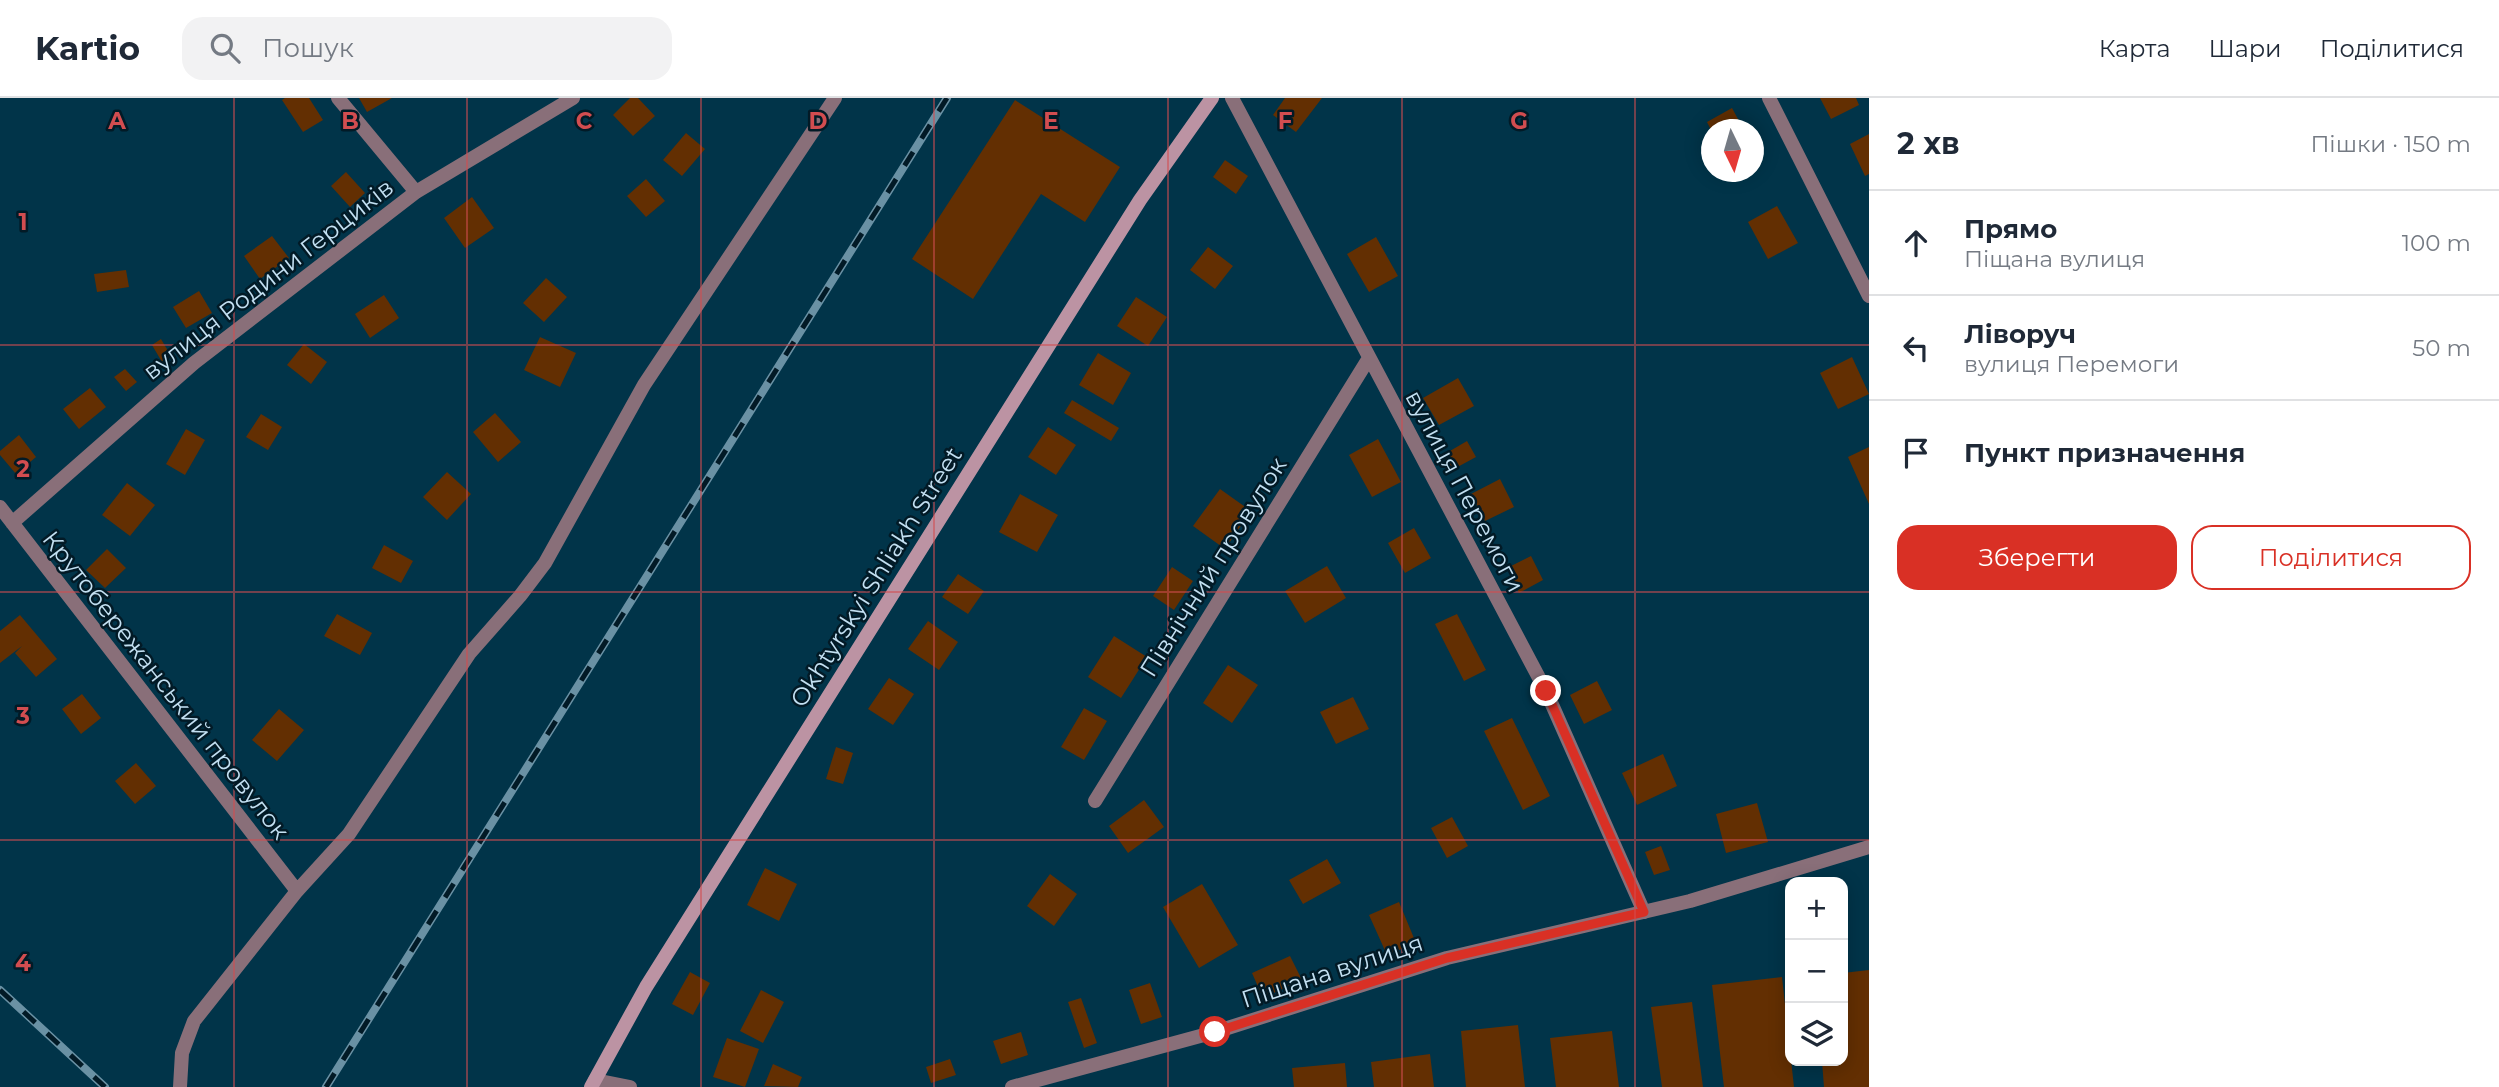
<!DOCTYPE html>
<html lang="uk">
<head>
<meta charset="utf-8">
<style>
	:root { --surface:#fff; --page:#f2f2f3; --text:#1f2937; --muted:#747a83; --line:#e0e1e3; --accent:#d93025 }
	body { margin:0; font-family:Montserrat,sans-serif; background:var(--page); color:var(--text) }
	.controls { position:absolute; right:21px; bottom:21px; display:grid; overflow:hidden; border-radius:14px; box-shadow:0 4px 18px #0003 }
	.controls button { width:63px; height:63px; display:grid; place-items:center; padding:0; border:0; border-bottom:2px solid var(--line); background:var(--surface); color:var(--text); font:35px sans-serif }
	.compass { position:absolute; left:1701px; top:21px; width:63px; height:63px; border-radius:50%; background:var(--surface); box-shadow:0 4px 18px #0003; rotate:175deg }
	.stop { position:absolute; width:21px; height:21px; margin:-16px; border:5px solid #d93025; border-radius:50%; background:#fff }
	.stop.end { background:#d93025; border-color:#fff; box-shadow:0 2px 7px #0008 }
	.list { margin:0; padding:0; list-style:none }
	h2 { display:flex; justify-content:space-between; align-items:center; height:91px; margin:0; padding:0 28px; font-size:30px }
	h2 small { font-size:23px; font-weight:400; color:var(--muted) }
	.list li { display:grid; grid-template-columns:46px 1fr auto; gap:21px; align-items:center; box-sizing:border-box; height:105px; padding:0 28px; border-top:2px solid var(--line) }
	.list b { display:block; font-size:26px; white-space:nowrap }
	.list p { margin:0; font-size:23px; white-space:nowrap; color:var(--muted) }
	.list em { font-size:23px; font-style:normal; color:var(--muted) }
	.actions { display:flex; gap:14px; padding:21px 28px }
	.actions a { flex:1; padding:16px 0; border:2px solid var(--accent); border-radius:21px; text-align:center; font-size:24px; color:var(--accent) }
	.actions .main { background:var(--accent); color:#fff }
	.icon { flex:none; width:38px; height:38px; fill:none; stroke:currentColor; stroke-width:2; stroke-linecap:round; stroke-linejoin:round }
	.map { position:relative; flex:none; width:1869px; height:989px; overflow:hidden }
	header { display:flex; align-items:center; gap:42px; box-sizing:border-box; height:98px; padding:0 35px; background:var(--surface); border-bottom:2px solid var(--line) }
	header strong { font-size:33px }
	nav { display:flex; gap:38px; margin-inline-start:auto; font-size:24px }
	.search { width:490px; height:63px; background:var(--page); display:flex; align-items:center; gap:18px; box-sizing:border-box; padding:0 24px; border-radius:21px; color:var(--muted); font-size:26px }
	main { display:flex }
	aside { flex:1; background:var(--surface) }
	.map>svg:first-child { display:block }
</style>
</head>
<body>
<header>
<strong>Kartio</strong>
<div class="search"><svg class="icon" aria-label="search" viewBox="0 0 24 24"><circle cx="10" cy="10" r="6"/><path d="M15 15l6 6"/></svg>Пошук</div>
<nav><a>Карта</a><a>Шари</a><a>Поділитися</a></nav>
</header>
<main>
<div class="map">
<svg width="1869" height="989" viewBox="0 0 1869 989">
	<rect width="100%" height="100%" fill="#013449"/>
	<path fill="#632f02" d="M285,0H309L323,22L303,34L282,2Z
		M359,0H392L367,14Z
		M630,0H638L655,18L633,38L613,17Z
		M1285,0H1322L1296,34L1273,17Z
		M1820,0H1856L1859,7L1831,21Z
		M1015,2L1120,69L1085,124L1041,96L973,201L912,161Z
		M1732,10L1744,32H1711L1707,24Z
		M686,35L705,51L682,78L663,62Z
		M1869,36V76L1865,78L1850,46Z
		M1225,62L1248,78L1236,96L1213,79Z
		M346,74L365,95L350,109L331,88Z
		M646,81L665,103L646,119L627,98Z
		M472,99L494,130L465,150L444,120Z
		M1777,108L1798,145L1768,161L1748,124Z
		M272,138L289,160L260,181L244,158Z
		M1376,139L1398,178L1369,194L1347,156Z
		M1208,149L1233,168L1215,191L1190,172Z
		M126,172L129,189L97,194L94,176Z
		M546,180L567,199L544,224L523,205Z
		M199,193L212,215L186,230L173,209Z
		M384,197L399,220L370,240L355,216Z
		M1136,199L1167,219L1148,248L1117,228Z
		M540,239L576,255L560,289L524,272Z
		M161,241L171,258L162,264L152,247Z
		M304,246L327,264L311,286L287,267Z
		M1098,255L1131,275L1113,307L1079,287Z
		M1852,259L1869,296L1838,311L1820,275Z
		M125,271L137,284L126,293L114,279Z
		M1458,280L1474,308L1439,327L1423,300Z
		M90,290L106,309L79,331L63,311Z
		M1072,302L1119,330L1111,343L1064,315Z
		M495,315L521,344L498,364L473,334Z
		M261,316L282,329L268,352L246,339Z
		M1048,329L1076,347L1056,377L1028,359Z
		M186,331L205,342L185,377L166,366Z
		M19,337L36,359L16,376L0,357V353Z
		M1378,341L1401,384L1372,399L1349,357Z
		M1467,343L1476,359L1452,372L1443,357Z
		M1869,349V406L1848,359Z
		M447,374L471,396L447,422L423,399Z
		M1500,381L1514,409L1485,423L1471,396Z
		M127,385L155,407L130,438L102,417Z
		M1220,391L1251,413L1225,451L1193,428Z
		M1020,396L1058,417L1037,454L999,434Z
		M1414,430L1431,460L1405,475L1388,445Z
		M384,447L413,463L401,485L372,470Z
		M107,451L126,470L105,490L86,472Z
		M1531,458L1543,482L1519,495L1507,470Z
		M1327,468L1346,500L1305,525L1285,493Z
		M1172,469L1193,483L1174,512L1153,498Z
		M958,476L984,493L968,516L942,499Z
		M337,516L372,535L360,557L324,538Z
		M1457,516L1486,572L1464,583L1435,526Z
		M20,517L57,561L36,579L15,555L22,548L0,565V533Z
		M928,523L958,544L939,572L908,551Z
		M1114,538L1147,559L1121,600L1088,579Z
		M1228,567L1258,587L1232,625L1203,605Z
		M889,580L914,596L893,627L868,611Z
		M1597,583L1612,612L1584,626L1570,597Z
		M82,596L101,620L81,636L62,611Z
		M1353,599L1369,631L1336,646L1320,614Z
		M1084,610L1107,623L1084,662L1061,649Z
		M279,611L304,632L277,663L252,642Z
		M1512,620L1550,698L1523,712L1484,633Z
		M836,649L853,655L843,686L826,681Z
		M1663,656L1677,688L1637,707L1622,675Z
		M136,665L156,688L135,706L115,683Z
		M1144,702L1164,729L1128,755L1109,728Z
		M1757,705L1768,744L1726,755L1716,716Z
		M1452,719L1468,748L1447,760L1431,730Z
		M1661,748L1670,772L1654,777L1645,754Z
		M1327,761L1341,785L1303,806L1289,782Z
		M765,770L797,786L779,823L747,807Z
		M1050,776L1077,796L1054,828L1027,808Z
		M1202,786L1238,847L1199,870L1163,809Z
		M1399,804L1416,845L1387,857L1369,817Z
		M1290,858L1302,882L1263,900L1252,875Z
		M1869,872V989H1824L1822,963H1843V875Z
		M690,874L710,885L693,917L672,906Z
		M1782,879L1794,989H1724L1712,887Z
		M1150,885L1162,919L1141,926L1129,892Z
		M761,892L784,904L763,945L740,933Z
		M1081,900L1097,945L1084,950L1068,904Z
		M1692,904L1703,989H1662L1651,909Z
		M1518,927L1525,989H1466L1461,933Z
		M1612,933L1619,989H1556L1550,940Z
		M1021,934L1028,957L1001,966L993,943Z
		M727,940L759,951L745,989L713,979Z
		M1430,956L1434,989H1374L1371,964Z
		M950,961L956,977L931,985L926,969Z
		M1345,965L1347,989H1294L1292,970Z
		M773,966L802,979L798,989L764,988Z"/>
	<g fill="none" stroke-linecap="round" stroke-linejoin="round">
		<path stroke="#896f79" stroke-width="14" d="M338,0L416,94
			M1232,0L1546,593L1644,814
			M1769,0L1869,198
			M0,409L297,793
			M12,425L194,265L416,94L573,0
			M1095,703L1369,260
			M595,982L630,989
			M180,989L182,955L194,923L297,793L349,736L469,556L520,498L545,465L644,287L835,0
			M1012,989L1215,934L1447,860L1690,803L1869,749"/>
		<path stroke="#bc93a3" stroke-width="14" d="M591,989L646,889L1140,102L1212,0"/>
		<g stroke="#6a91a4" stroke-width="8">
			<path id="rail" d="M0,892L105,989
				M326,989L947,0"/>
		</g>
		<use href="#rail" stroke="#021a26" stroke-width="5" stroke-dasharray="16" stroke-linecap="butt"/>
	</g>
	<g fill="none" stroke-linecap="round" stroke-linejoin="round">
		<path stroke="#d93025" stroke-width="9" d="M1215,934L1447,860L1644,814L1546,593"/>
	</g>
	<path fill="none" stroke="#d24d50" stroke-width="2" stroke-opacity="0.55" d="M234,0V989M467,0V989M701,0V989M934,0V989M1168,0V989M1402,0V989M1635,0V989M0,247H1869M0,494H1869M0,742H1869"/>
	<g text-anchor="middle" dominant-baseline="central" stroke-width="5" stroke-linejoin="round" paint-order="stroke">
		<g font-size="24" fill="#c3e0f2" stroke="#021a26">
			<text transform="translate(268 181) rotate(-38)">вулиця Родини Герциків</text>
			<text transform="translate(1465 393) rotate(62)">вулиця Перемоги</text>
			<text transform="translate(1213 469) rotate(-58)">Північний провулок</text>
			<text transform="translate(876 479) rotate(-58)">Okhtyrskyi Shliakh Street</text>
			<text transform="translate(166 587) rotate(52)">Крутобережанський провулок</text>
			<text transform="translate(1332 873) rotate(-18)">Піщана вулиця</text>
		</g>
	</g>
	<g font-size="23" text-anchor="middle" font-weight="bold" fill="#d24d50" stroke="#021a26" stroke-width="5" stroke-linejoin="round" paint-order="stroke">
		<text x="117" y="31">A</text>
		<text x="350" y="31">B</text>
		<text x="584" y="31">C</text>
		<text x="818" y="31">D</text>
		<text x="1051" y="31">E</text>
		<text x="1285" y="31">F</text>
		<text x="1519" y="31">G</text>
		<text x="23" y="132">1</text>
		<text x="23" y="379">2</text>
		<text x="23" y="626">3</text>
		<text x="23" y="873">4</text>
	</g>
</svg>
<div class="controls">
<button>+</button>
<button>−</button>
<button><svg class="icon" aria-label="layers" viewBox="0 0 24 24"><path d="M12 4l9 5-9 5-9-5zM3 14l9 5 9-5"/></svg></button>
</div>
<svg class="compass" viewBox="-18 -18 36 36"><path d="M0-13l5 13h-10z" fill="#e53935"/><path d="M0 13l5-13h-10z" fill="#747a83"/></svg>
<div class="stop" style="left:1215px;top:934px"></div>
<div class="stop end" style="left:1546px;top:593px"></div>
</div>
<aside>
<h2>2 хв<small>Пішки · 150 m</small></h2>
<ul class="list">
<li><svg class="icon" aria-label="ahead" viewBox="0 0 24 24"><path d="M12 20V5M6 11l6-6 6 6"/></svg><div><b>Прямо</b><p>Піщана вулиця</p></div><em>100 m</em></li>
<li><svg class="icon" aria-label="left" viewBox="0 0 24 24"><path d="M17 20v-9H6M10 6l-5 5 5 5"/></svg><div><b>Ліворуч</b><p>вулиця Перемоги</p></div><em>50 m</em></li>
<li><svg class="icon" aria-label="arrive" viewBox="0 0 24 24"><path d="M6 21V4h12l-3 4 3 4H6"/></svg><div><b>Пункт призначення</b></div></li>
</ul>
<div class="actions"><a class="main">Зберегти</a><a>Поділитися</a></div>
</aside>
</main>
</body>
</html>
